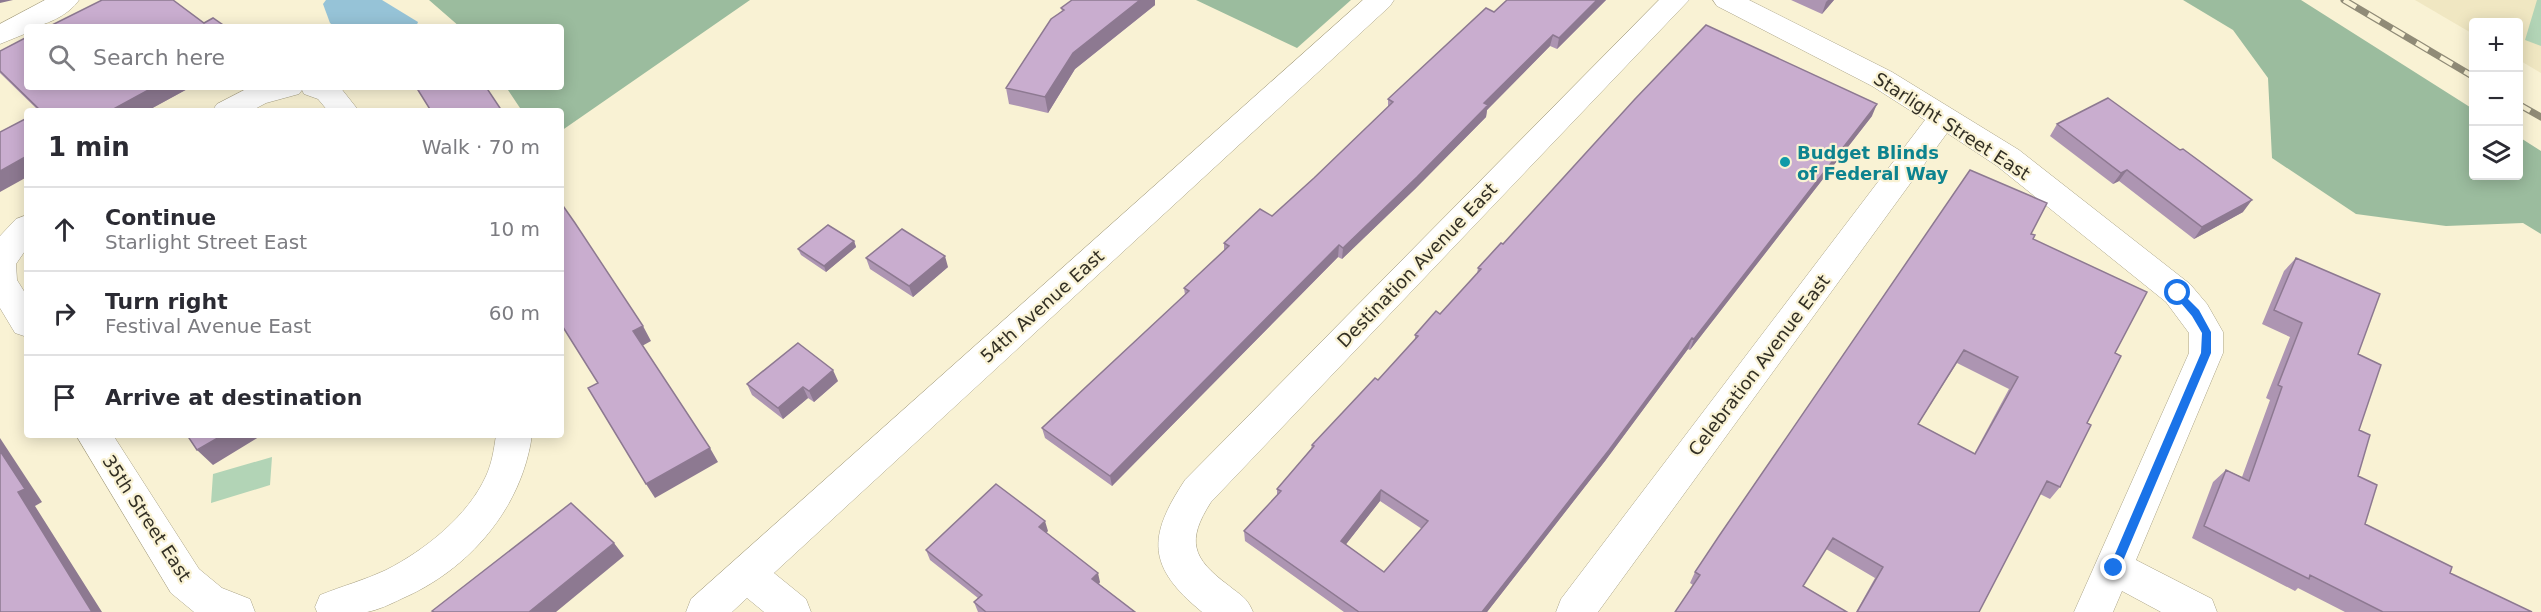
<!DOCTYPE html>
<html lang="en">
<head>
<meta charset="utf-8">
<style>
	:root { --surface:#fff; --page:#f2f2f3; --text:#2b2b33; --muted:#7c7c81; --line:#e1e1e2 }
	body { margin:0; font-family:"DejaVu Sans",sans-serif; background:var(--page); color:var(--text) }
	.controls { position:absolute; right:18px; top:18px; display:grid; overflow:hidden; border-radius:6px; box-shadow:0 3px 15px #0003 }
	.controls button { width:54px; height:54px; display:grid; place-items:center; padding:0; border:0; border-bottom:2px solid var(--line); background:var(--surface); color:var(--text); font:30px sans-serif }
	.stop { position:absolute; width:18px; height:18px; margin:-14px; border:4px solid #1a73e8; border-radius:50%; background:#fff }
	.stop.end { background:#1a73e8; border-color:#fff; box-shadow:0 2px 6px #0008 }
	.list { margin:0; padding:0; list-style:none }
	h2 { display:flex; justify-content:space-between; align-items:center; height:78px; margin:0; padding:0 24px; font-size:26px }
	h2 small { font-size:20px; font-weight:400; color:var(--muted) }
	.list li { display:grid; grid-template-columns:39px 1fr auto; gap:18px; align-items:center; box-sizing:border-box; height:84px; padding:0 24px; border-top:2px solid var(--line) }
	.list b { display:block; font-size:22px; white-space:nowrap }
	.list p { margin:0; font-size:20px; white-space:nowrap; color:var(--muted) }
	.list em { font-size:20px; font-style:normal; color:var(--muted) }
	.icon { flex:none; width:33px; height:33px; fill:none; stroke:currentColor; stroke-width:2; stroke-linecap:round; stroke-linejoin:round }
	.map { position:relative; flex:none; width:2541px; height:612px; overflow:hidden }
	.search { position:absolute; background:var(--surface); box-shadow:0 3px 15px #0003; left:24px; top:24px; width:540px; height:66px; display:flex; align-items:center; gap:15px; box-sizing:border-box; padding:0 21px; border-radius:6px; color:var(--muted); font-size:22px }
	.panel { position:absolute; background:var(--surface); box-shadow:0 3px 15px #0003; left:24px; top:108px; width:540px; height:330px; border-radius:6px }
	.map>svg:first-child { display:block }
</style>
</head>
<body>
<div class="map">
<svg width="2541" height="612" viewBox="0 0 2541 612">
	<rect width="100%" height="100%" fill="#f9f2d4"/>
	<path fill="#f0e7c2" d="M2415,0H2541V73L2519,60L2518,22H2474L2473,34Z"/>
	<path fill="#b2d4b6" d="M2537,0H2541V46L2525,40Z
		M272,457L270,485L211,503L213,474Z"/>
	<path fill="#9bbc9e" d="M429,0H750L561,131V111H522L506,87H561V27H460Z
		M1196,0H1351L1297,48Z
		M2183,0H2301L2473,109L2474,176H2518L2519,137L2541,151V234L2523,223L2446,226L2356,214L2272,158L2268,78L2233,30Z"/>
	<path fill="#96c3d7" d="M326,0H382L418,22L416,27H335L330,23L323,4Z"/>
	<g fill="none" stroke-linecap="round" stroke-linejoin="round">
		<g stroke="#aaa387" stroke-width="1">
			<path id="minor" d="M45,0H79C69,15 44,27 27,27V33L0,44V24Z
				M1363,0H1394L1390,6L774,573L806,599L811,612H764L747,598L732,612H686L691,599Z
				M1659,0H1689L1211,502C1186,541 1192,558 1228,585C1240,595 1247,597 1253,612H1202C1147,567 1147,537 1185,480Z
				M1713,0H1749L1892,72L2019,150L2190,284L2207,304L2223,332V353L2136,560L2212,599L2217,612H2161L2122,591L2113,612H2074L2189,353V333L2166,302L1997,166L1947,133L1598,612H1556L1561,599L1925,120L1872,86L1717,6Z
				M250,87H340L359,111H328L318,99L304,94L302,90L299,94L266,103L251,111H212L217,104Z
				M27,215V248L16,264L17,280L27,296V337L15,333L0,308V236L16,219Z
				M76,435H113L199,569L222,588L250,599L255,612H194L171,593Z
				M496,435H532C522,508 469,570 401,599C391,604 378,610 367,612C351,612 333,612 317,612L315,607L320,595C342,586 365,580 386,570C425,550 468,516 486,476C492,463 494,449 496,435Z"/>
		</g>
		<use href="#minor" fill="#fff" fill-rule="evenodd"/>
		<g stroke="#908b77" stroke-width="7">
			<path id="rail" d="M2344,0L2474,77
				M2518,104L2541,117"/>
		</g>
		<use href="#rail" stroke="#f9f2d4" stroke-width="4.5" stroke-dasharray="14" stroke-linecap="butt"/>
	</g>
	<path fill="#ad95b2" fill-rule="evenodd" d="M1072,0H1155V5L1075,69L1048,113L1009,104L1006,88L1062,11L1061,8Z
		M1507,0H1606L1557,49L1550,46L1487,110L1486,117L1415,189L1342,259L1338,257L1112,486L1045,438L1042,428L1185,295L1184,288L1224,251V243L1272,216L1314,178L1388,107V99L1494,12Z
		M1791,0H1834L1822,14Z
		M0,51L191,87L147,111H39L0,73Z
		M1872,116L1690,350L1688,349L1605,461L1487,612H1344L1245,541L1244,531L1277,495V489L1311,449L1312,445L1378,380L1415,340V335L1440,314L1477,274L1478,268L1503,244ZM1380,501L1422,529L1384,572L1345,545Z
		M2057,124L2243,212L2194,239L2119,181L2113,184L2050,136Z
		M2031,234L2033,239L2115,353L2060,487L2050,499L2040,494L1979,612H1856L1875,578L1826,549L1693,585L1690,583L1695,572ZM1957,363L2009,389L1974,454L1918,424Z
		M854,241L856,247L826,272L801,255L798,249Z
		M866,258L948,267L913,297L870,269Z
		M2296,258L2358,354L2359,430L2358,476L2365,524L2450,573L2532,612H2345L2298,588L2295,591L2192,538L2213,482L2226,470L2242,477L2270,400L2266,398L2290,337L2262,324L2284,271Z
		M838,381L814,402L808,398L783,419L752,395L747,384Z
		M1048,531L1046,533L1100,582L1099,584L1135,612H978L974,602L978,598L930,560L926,550Z"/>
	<path fill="#8d7991" d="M0,0H13L0,3Z
		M1140,0H1155V5L1075,69L1048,113L1045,97L1073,53Z
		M1597,0H1606L1557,49L1559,38Z
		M1828,0H1834L1822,14L1826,2Z
		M1553,35L1550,46L1487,110L1486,117L1415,189L1342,259L1343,248L1484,103Z
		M154,87H191L147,111H110Z
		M1877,104L1872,116L1690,350L1694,339Z
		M27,156V177L0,192V171Z
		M2127,170L2119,181L2113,184L2121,173Z
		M2252,200L2243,212L2194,239L2202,227Z
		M854,241L856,247L826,272L824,266Z
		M1339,245L1338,257L1112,486L1110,476Z
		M945,256L948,267L913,297L909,286Z
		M643,326L651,341L642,346L633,331Z
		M1692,338L1688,349L1605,461L1487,612H1482Z
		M833,370L838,381L814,402L809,391Z
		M803,387L808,398L783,419L778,408Z
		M223,435H262L213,465L197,450Z
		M0,438L42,502L35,506L102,612H92L18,492L0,451Z
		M710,448L718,462L655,498L646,484Z
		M1381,490L1380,501L1340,552L1341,541Z
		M1045,521L1048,531L1041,537L1039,527Z
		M614,543L624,556L556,612H529Z
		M1098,573L1100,582L1094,589L1092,579Z"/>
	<path fill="#c9adcf" stroke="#8d7991" stroke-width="1.5" fill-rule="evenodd" d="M102,0H173L204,23L213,18L226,27H48Z
		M1072,0H1140L1073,53L1045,97L1006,88L1051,19L1064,10L1061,8Z
		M1507,0H1597L1559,38L1553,35L1484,103L1488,105L1417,177L1343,248L1339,245L1110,476L1042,428L1189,291L1184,288L1229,246L1224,243L1260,209L1272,216L1314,178L1393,102L1388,99L1486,8L1494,12Z
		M1706,25L1877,104L1694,339L1692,338L1609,450L1482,612H1359L1244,531L1281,491L1277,489L1314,446L1312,445L1375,378L1378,380L1418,336L1415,335L1436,311L1440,314L1481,269L1478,268L1501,243L1503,244L1635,99ZM1381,490L1428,521L1384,572L1341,541Z
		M27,37V87H154L110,111H41L0,71V51Z
		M425,87H486L502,111H431L418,90Z
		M2108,98L2180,150L2183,149L2252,200L2202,227L2127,170L2121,173L2057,124Z
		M27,118V156L0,171V132Z
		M1970,170L2047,203L2031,234L2035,235L2033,239L2147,292L2115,353L2121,356L2087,423L2091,425L2060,487L2047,481L1979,612H1857L1883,567L1833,538L1803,586L1847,612H1675L1700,575L1695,572L1719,536ZM1964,350L2018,377L1975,454L1918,424Z
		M561,203L575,223L643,326L633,331L710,448L646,484L588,388L598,383L561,324Z
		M828,225L854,241L824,266L798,249Z
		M902,229L945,256L909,286L866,258Z
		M2296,258L2380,294L2358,354L2381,365L2359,430L2370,435L2358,476L2377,485L2365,524L2452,567L2450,573L2532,612H2383L2310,575L2309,579L2204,526L2226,470L2249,481L2282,387L2278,385L2302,323L2274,310Z
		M798,343L833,370L809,391L803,387L778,408L747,384Z
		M187,435H223L197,450Z
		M0,451L25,489L18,492L92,612H0Z
		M996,484L1045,521L1039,527L1098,573L1092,579L1135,612H986L974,602L982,595L926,550Z
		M571,503L614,543L529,612H434L432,611Z"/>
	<path fill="#1a73e8" d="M2178,289L2199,310L2211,332V353L2120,568L2114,573L2109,568L2201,353L2202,333L2192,316L2175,296V290Z"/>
	<circle fill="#0f9aa8" stroke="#f9f2d4" stroke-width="2" cx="1785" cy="162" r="6"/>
	<g text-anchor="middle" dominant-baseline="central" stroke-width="4.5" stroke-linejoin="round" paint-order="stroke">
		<g font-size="18" fill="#322f24" stroke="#f9f2d4">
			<text transform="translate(1952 126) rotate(33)">Starlight Street East</text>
			<text transform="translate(1417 265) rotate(-46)">Destination Avenue East</text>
			<text transform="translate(1042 306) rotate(-42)">54th Avenue East</text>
			<text transform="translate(1759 365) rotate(-53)">Celebration Avenue East</text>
			<text transform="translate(147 518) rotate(57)">35th Street East</text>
		</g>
		<g font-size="18" font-weight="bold" fill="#0d838f" stroke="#f9f2d4" text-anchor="start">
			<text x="1797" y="152">Budget Blinds<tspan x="1797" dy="21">of Federal Way</tspan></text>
		</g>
	</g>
</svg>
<div class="controls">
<button>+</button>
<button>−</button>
<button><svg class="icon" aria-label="layers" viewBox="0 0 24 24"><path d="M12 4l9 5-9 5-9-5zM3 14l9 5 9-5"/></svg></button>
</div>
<div class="stop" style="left:2178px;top:293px"></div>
<div class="stop end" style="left:2114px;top:568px"></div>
<div class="search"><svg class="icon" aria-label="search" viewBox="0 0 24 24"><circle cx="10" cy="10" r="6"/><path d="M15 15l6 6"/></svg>Search here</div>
<section class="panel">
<h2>1 min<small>Walk · 70 m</small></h2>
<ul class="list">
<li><svg class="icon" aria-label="ahead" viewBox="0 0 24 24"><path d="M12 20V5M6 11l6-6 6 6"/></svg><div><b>Continue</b><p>Starlight Street East</p></div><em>10 m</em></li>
<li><svg class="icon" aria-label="right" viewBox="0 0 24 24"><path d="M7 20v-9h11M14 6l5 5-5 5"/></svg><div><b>Turn right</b><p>Festival Avenue East</p></div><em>60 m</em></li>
<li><svg class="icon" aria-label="arrive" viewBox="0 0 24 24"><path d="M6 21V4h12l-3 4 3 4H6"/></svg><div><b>Arrive at destination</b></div></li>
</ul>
</section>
</div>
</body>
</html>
